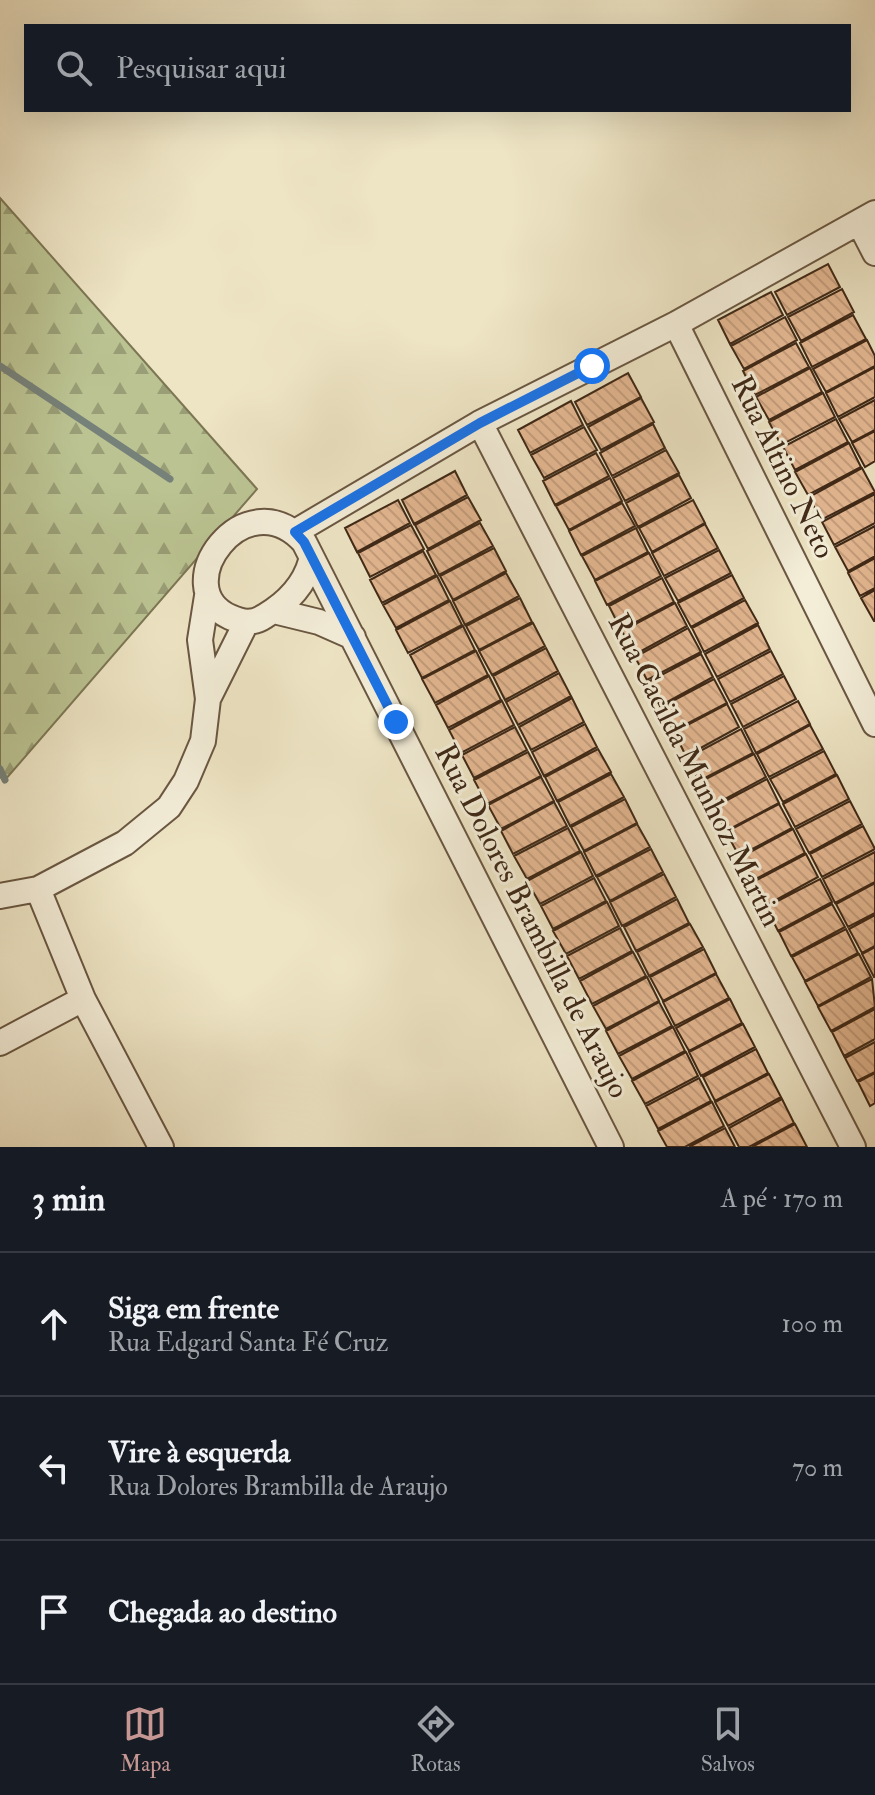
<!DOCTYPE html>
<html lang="pt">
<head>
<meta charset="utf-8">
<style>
	:root { --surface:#171b24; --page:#242831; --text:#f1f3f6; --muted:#9ea1a6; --line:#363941; --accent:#c59692 }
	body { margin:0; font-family:"IM FELL Double Pica",serif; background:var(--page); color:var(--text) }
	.stop { position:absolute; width:24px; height:24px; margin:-18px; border:6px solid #1a73e8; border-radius:50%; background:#fff }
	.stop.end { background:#1a73e8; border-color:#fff; box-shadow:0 2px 8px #0008 }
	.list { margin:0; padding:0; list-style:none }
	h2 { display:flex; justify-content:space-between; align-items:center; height:104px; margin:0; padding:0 32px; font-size:34px }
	h2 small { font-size:26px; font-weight:400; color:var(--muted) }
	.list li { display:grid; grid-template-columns:52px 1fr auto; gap:24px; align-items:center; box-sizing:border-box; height:144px; padding:0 32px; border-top:2px solid var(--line) }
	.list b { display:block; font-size:30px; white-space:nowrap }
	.list p { margin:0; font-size:26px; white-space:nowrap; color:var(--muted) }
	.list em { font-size:26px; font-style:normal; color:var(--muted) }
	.icon { flex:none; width:44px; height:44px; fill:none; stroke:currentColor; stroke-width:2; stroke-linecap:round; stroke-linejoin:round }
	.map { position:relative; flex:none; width:875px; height:1147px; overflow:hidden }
	.search { position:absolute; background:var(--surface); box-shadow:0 8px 32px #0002; left:24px; right:24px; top:24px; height:88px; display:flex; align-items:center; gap:20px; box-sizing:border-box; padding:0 28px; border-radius:0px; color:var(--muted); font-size:30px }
	.sheet { height:536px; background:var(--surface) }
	nav { display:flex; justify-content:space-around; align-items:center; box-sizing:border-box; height:112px; border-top:2px solid var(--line); background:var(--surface); font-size:22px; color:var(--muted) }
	nav a { display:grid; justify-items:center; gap:4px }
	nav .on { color:var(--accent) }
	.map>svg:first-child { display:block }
</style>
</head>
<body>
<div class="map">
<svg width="875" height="1147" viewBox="0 0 875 1147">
	<defs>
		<pattern id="forest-firs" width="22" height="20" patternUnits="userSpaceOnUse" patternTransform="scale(2)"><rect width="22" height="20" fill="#bbc392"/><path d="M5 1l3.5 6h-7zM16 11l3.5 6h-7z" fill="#999e76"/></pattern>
		<pattern id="building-back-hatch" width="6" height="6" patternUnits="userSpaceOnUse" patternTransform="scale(2)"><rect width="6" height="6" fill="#e4b892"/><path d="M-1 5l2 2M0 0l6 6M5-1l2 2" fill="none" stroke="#c59e7d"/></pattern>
	</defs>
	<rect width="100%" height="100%" fill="#eee5c5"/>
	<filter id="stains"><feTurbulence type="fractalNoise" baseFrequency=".0025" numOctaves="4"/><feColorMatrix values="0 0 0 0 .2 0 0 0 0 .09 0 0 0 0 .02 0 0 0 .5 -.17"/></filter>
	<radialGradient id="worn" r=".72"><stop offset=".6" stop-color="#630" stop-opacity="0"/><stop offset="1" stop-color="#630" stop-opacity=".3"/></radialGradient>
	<path fill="url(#forest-firs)" stroke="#7c7654" stroke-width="2" d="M0,198L257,489L5,780L0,777Z"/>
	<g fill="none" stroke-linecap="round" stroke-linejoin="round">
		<path stroke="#768179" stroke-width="7" d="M0,366L170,479
			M0,769L5,780"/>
	</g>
	<path fill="url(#building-back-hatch)" stroke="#3e2816" stroke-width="2" d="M828,264L840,287L787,315L775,292Z
		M842,289L854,312L801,341L788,317Z
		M771,292L783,315L730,344L718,320Z
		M853,315L866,339L812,367L800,343Z
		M785,317L797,340L744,369L731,346Z
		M867,340L875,356V366L826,392L813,369Z
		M796,343L809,367L755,395L743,371Z
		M875,367V397L838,417L826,393Z
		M810,368L822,392L769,420L756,397Z
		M628,373L641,397L587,425L575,402Z
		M823,393L835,417L781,445L769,422Z
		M641,398L654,422L601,450L588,427Z
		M875,400V430L852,442L839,419Z
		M571,401L583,425L530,453L518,430Z
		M836,419L848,442L795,470L783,447Z
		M653,424L665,448L612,476L600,453Z
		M584,427L597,450L544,478L531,455Z
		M875,431V461L865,467L852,443Z
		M849,443L861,467L808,495L795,472Z
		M666,450L679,473L625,501L613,478Z
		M596,453L609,476L555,505L543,481Z
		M862,468L875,492L821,520L809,497Z
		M455,471L467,495L414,524L402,500Z
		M679,475L691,498L638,527L626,503Z
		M610,478L622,501L569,530L556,506Z
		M875,494V523L834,545L822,522Z
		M468,497L481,520L428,549L415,525Z
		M398,500L410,523L357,552L345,528Z
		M693,500L705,523L652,552L639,528Z
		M622,503L635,526L581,555L569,531Z
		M480,523L493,546L439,575L427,551Z
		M705,524L718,548L664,576L652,553Z
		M411,525L424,549L370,577L358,553Z
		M875,526V556L848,571L835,547Z
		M636,528L648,552L595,580L582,556Z
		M494,548L506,571L453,600L440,576Z
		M719,550L731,573L678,601L665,578Z
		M423,551L436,575L382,603L370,580Z
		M649,553L661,576L607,605L595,581Z
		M875,558V588L860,596L848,573Z
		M506,573L519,596L465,625L453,601Z
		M732,575L744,598L691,627L678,603Z
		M437,576L449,600L396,628L383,605Z
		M662,578L674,602L621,630L609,606Z
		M875,590V621H874L861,598Z
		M520,598L532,622L479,650L466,626Z
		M745,600L758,623L704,652L692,628Z
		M450,601L462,625L408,653L396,630Z
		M675,603L687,626L634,655L622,631Z
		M533,623L545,646L492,675L479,651Z
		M758,625L770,649L717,677L705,654Z
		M463,626L475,650L422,678L410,655Z
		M688,628L701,652L647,680L635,657Z
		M546,648L558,671L505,700L493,676Z
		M476,651L488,675L435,703L422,679Z
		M771,651L783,674L730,702L718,679Z
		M701,654L713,677L660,706L648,682Z
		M559,673L571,696L518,725L506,702Z
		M489,676L501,700L448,728L436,705Z
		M784,676L796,699L743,727L731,704Z
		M714,679L727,703L673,731L661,707Z
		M572,698L584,722L531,750L519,727Z
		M502,701L514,725L461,753L449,730Z
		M798,701L810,724L756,753L744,729Z
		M727,704L739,727L686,756L674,732Z
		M585,724L597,747L544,776L532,752Z
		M810,725L823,749L769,777L757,754Z
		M515,727L527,750L474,778L462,755Z
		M741,729L753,753L699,781L687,758Z
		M598,749L611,772L557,801L545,777Z
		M824,751L836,774L783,802L770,779Z
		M528,752L541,776L487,804L474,780Z
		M754,754L766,777L712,806L700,782Z
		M611,774L624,797L570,826L558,802Z
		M837,775L849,799L795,827L783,804Z
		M541,777L554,801L501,829L488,805Z
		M767,779L779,803L726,831L714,807Z
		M625,799L637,823L584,851L571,827Z
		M850,801L862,824L809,853L796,829Z
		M554,802L567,826L513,854L501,831Z
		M779,804L792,828L739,856L726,832Z
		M637,824L650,847L596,876L584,852Z
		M863,826L875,849L822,877L810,854Z
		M568,828L580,851L527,879L514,856Z
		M793,829L805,853L752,881L739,858Z
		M651,849L663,872L610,901L597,877Z
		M581,852L593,876L540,904L527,881Z
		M875,852V882L835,903L823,879Z
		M806,854L818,877L765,906L753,882Z
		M664,874L676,897L622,926L610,902Z
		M594,878L606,901L553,929L541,906Z
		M820,879L832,902L778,931L766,907Z
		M875,883V913L848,927L836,904Z
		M677,899L689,923L636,951L624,927Z
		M607,902L619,926L566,954L553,931Z
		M832,904L845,927L791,956L779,932Z
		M875,915V946L862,953L849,929Z
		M690,924L703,947L649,976L637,952Z
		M620,928L632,951L579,979L567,956Z
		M846,929L858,953L805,981L792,957Z
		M875,947V977H874L862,954Z
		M704,949L716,973L663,1001L650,977Z
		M633,952L646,976L592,1004L580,981Z
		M859,954L871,977L818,1006L805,982Z
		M716,974L729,998L675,1026L663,1002Z
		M647,977L659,1001L606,1029L593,1006Z
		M872,979L875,1007L831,1031L818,1007Z
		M730,999L742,1023L689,1051L676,1028Z
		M659,1002L672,1026L618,1054L606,1031Z
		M875,1009V1039L844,1056L832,1032Z
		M743,1024L755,1047L701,1076L689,1052Z
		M673,1027L685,1051L632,1079L619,1056Z
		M875,1042V1072L857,1081L845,1058Z
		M756,1049L768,1073L715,1101L703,1077Z
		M686,1052L698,1076L645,1104L632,1081Z
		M875,1073V1103L870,1106L858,1082Z
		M769,1074L781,1097L728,1126L715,1102Z
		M699,1078L711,1101L658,1129L646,1106Z
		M782,1099L794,1123L749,1147H739L729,1128Z
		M712,1102L724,1126L685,1147H667L658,1131Z
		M795,1124L807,1147H752Z
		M725,1128L735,1147H689Z"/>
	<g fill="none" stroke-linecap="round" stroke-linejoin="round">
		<g stroke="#6a5742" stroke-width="28">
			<path id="minor" d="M859,222L875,253
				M676,324L875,724
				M480,423L853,1147
				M295,532L480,423L676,324L875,213
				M311,561C304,586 287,603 265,616C253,624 243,623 230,617C165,588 245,477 304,542L611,1147
				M207,596L200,640L208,699
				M274,611L319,622L353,637
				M38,889L83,999L161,1147
				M0,896L38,889L125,843L169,807L186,781L203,741L208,699L246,623
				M0,1043L83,999"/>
		</g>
		<use href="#minor" stroke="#f4eed9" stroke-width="24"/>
	</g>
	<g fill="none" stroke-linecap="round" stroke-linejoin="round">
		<path stroke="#1a73e8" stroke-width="10" d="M396,722L304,542L295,532L480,423L592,366"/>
	</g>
	<g text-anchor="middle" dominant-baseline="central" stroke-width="6" stroke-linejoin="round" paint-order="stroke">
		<g font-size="30" fill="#3e2816" stroke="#f4eed9">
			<text transform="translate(783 467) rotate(64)">Rua Altino Neto</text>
			<text transform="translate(695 770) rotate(63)">Rua Cacilda Munhoz Martin</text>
			<text transform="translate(532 921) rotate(63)">Rua Dolores Brambilla de Araujo</text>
		</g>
	</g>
	<rect width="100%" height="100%" filter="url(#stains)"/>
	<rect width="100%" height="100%" fill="url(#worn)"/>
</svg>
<div class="stop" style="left:592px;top:366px"></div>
<div class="stop end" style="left:396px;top:722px"></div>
<div class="search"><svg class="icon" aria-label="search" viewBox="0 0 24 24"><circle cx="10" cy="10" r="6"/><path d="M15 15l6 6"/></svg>Pesquisar aqui</div>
</div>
<section class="sheet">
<h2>3 min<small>A pé · 170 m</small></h2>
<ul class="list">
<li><svg class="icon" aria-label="ahead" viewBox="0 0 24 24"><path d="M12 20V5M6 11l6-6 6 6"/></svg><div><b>Siga em frente</b><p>Rua Edgard Santa Fé Cruz</p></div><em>100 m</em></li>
<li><svg class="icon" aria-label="left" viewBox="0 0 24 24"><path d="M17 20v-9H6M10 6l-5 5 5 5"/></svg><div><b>Vire à esquerda</b><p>Rua Dolores Brambilla de Araujo</p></div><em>70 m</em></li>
<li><svg class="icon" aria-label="arrive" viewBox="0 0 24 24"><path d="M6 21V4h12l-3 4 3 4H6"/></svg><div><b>Chegada ao destino</b></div></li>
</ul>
</section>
<nav>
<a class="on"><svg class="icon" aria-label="map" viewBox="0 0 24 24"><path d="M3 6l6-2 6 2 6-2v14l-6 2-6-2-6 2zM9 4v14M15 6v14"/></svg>Mapa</a>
<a><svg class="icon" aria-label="directions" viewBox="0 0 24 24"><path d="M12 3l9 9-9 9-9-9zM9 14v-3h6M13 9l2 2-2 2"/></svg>Rotas</a>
<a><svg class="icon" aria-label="saved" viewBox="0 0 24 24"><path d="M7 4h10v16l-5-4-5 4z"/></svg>Salvos</a>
</nav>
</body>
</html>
